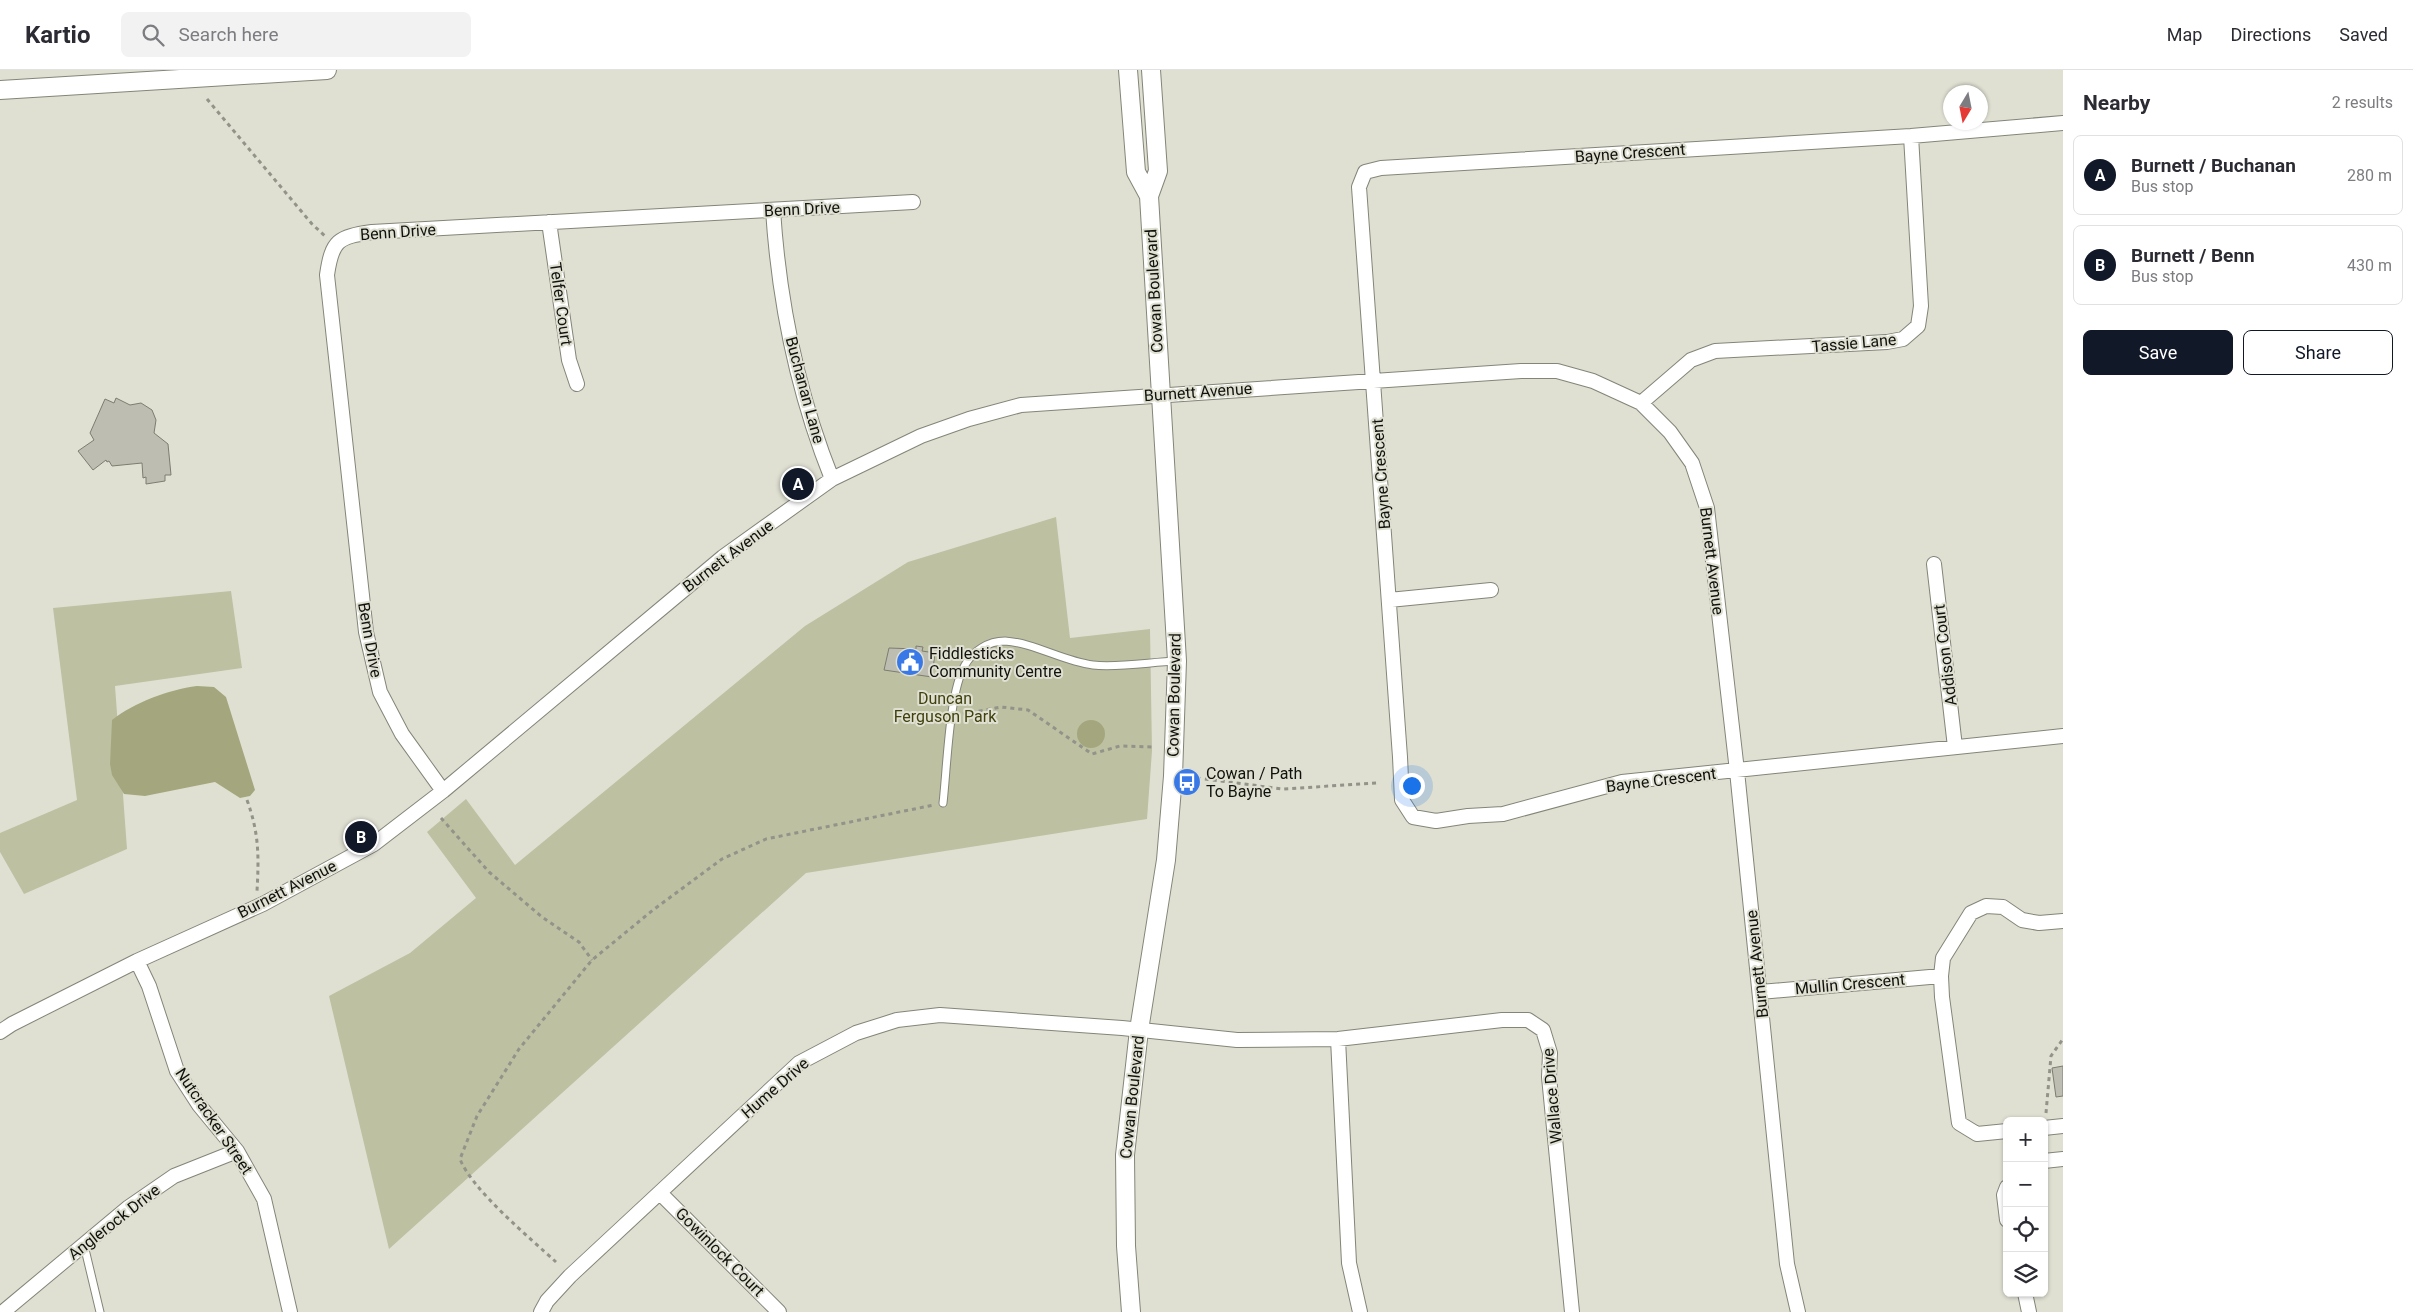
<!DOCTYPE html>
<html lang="en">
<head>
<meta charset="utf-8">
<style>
	:root { --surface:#fff; --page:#f2f2f3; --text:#2b2b33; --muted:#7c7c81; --line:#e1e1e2; --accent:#111827 }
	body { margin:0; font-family:Roboto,sans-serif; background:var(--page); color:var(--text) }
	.controls { position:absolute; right:15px; bottom:15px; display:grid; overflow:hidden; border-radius:8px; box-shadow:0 1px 4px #0004 }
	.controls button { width:45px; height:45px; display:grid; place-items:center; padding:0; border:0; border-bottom:1px solid var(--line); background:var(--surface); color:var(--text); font:25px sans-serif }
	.compass { position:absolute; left:1943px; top:15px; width:45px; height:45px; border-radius:50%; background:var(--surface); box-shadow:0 1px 4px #0004; rotate:190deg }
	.you { position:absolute; left:1411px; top:715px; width:18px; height:18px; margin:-12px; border:4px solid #fff; border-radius:50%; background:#1a73e8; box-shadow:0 0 0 8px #1a73e833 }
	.badge { display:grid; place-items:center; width:32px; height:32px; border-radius:50%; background:var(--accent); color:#fff; font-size:16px; font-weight:700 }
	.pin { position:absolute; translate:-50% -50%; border:2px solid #fff; box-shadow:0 1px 5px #0006 }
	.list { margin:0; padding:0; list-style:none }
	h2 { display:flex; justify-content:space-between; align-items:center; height:65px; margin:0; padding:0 20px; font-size:21px }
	h2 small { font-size:16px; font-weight:400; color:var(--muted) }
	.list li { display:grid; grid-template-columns:32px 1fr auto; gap:15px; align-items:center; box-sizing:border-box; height:80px; margin:0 10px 10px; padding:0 10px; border:1px solid var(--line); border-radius:8px }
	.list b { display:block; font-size:19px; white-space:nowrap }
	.list p { margin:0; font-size:16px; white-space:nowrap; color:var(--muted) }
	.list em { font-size:16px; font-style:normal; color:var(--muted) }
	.actions { display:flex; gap:10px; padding:15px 20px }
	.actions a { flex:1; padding:11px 0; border:1px solid var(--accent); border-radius:8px; text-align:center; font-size:18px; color:var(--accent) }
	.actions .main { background:var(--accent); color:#fff }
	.icon { flex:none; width:28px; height:28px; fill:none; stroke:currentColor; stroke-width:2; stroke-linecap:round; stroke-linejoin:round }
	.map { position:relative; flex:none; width:2063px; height:1242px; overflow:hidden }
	header { display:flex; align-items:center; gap:30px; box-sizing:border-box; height:70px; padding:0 25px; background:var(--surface); border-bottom:1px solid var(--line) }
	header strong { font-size:24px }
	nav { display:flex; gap:28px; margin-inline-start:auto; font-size:18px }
	.search { width:350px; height:45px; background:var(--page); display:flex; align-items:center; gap:12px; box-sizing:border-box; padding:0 18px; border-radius:8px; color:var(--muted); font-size:19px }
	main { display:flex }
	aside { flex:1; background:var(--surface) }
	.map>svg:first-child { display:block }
</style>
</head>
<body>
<header>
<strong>Kartio</strong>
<div class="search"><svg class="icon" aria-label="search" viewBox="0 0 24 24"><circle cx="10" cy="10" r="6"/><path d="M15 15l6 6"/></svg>Search here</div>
<nav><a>Map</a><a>Directions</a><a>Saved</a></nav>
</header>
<main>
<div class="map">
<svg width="2063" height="1242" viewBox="0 0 2063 1242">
	<rect width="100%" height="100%" fill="#dfe0d2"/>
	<path fill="#bec0a2" d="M1056,447L1070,568L1150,559L1152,681L1147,749L806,803L389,1179L329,926L410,883L476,828L427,762L466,729L515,795L805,556L908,492Z
		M231,521L242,598L115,616L127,779L24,824L0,782V763L77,730L53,538Z"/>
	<path fill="#a4a77d" d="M197,616L214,617L226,627L255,720L250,726L240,728L215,712L145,726L124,724L112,705L110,694L112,650C135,632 168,620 197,616Z
		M1077 664a14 14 0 1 1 28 0a14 14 0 1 1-28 0Z"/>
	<path fill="#bdbeb1" stroke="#7c7d70" d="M116,328L130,335L141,333L152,340L156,350L154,363L168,374L171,405H165V411L146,414V407L143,408L142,393L112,396L109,391L107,392L106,390L93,400L78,381L94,370L90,363L105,329L114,333Z
		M916,576L923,577L922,581L935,583L932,607L884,600L889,578L916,579Z
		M2063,996V1026L2056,1027L2052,998Z"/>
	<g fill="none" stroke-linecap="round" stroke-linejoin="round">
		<g stroke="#838578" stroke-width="9">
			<path id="service" d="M943,733C947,699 949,622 965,595C973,581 988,571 1005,571C1035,573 1062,591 1093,595C1117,598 1151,592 1176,591
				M84,1175L100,1242"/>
		</g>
		<g stroke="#838578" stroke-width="16">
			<path id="minor" d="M2063,53L1911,66L1381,98L1365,102L1359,117L1400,687L1402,730L1413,747L1436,751L1468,746L1503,744L1622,712L2063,666
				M773,140C779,232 798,324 832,409
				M549,152L569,290L577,314
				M1641,333L1691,290L1715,281L1887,272L1903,269L1918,256L1921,236L1911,66
				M1934,494L1955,677
				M1389,530L1491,520
				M443,721L402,664L380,622L366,562L327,205C332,170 338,167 372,162L913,132
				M137,891L149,916L177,1001L199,1035L237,1081L264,1129L290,1242
				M1760,922L1941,906
				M0,962L12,954L137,891L263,834L374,774L443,721L723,487L832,409L921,366L969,349L1021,335L1521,301H1557L1593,311L1641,333L1670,362L1692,393L1707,438L1737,701L1787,1194L1798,1242
				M1338,969L1349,1193L1360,1242
				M2044,1058L2063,1056
				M2007,1061L1977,1064L1959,1053L1942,927L1941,906L1943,888L1971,843L1986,836L2003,837L2022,850L2039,853L2063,851
				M2044,1091L2063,1089
				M2007,1117L2004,1125L2007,1150
				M660,1123L779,1242
				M2025,1223L2029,1242
				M3,1242L129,1137L174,1106L237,1081
				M541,1242L547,1231L570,1206L799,993L856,963L897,950L940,945L1122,958L1237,970L1338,969L1502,950H1528L1543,960L1550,983L1549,1007L1572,1242"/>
		</g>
		<g stroke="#838578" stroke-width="20">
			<path id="tertiary" d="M1128,0L1136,102L1149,126L1177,591L1173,706L1166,790L1139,960L1125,1085L1126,1176L1131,1242
				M0,20L327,0
				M1149,126L1158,101L1151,0"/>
		</g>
		<path stroke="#929389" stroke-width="3" stroke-dasharray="4 4" stroke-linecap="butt" d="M207,29L312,154L326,167
			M963,644L1001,637L1028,640L1092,684L1120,676L1155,677
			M1189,707L1283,719L1377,713
			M247,730C259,763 259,786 257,821
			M441,748L489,802L542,847L579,872L592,890
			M2046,1043L2051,986L2063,969
			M556,1192C530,1168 472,1120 460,1089L477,1046L519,979L592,890L653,840L722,789L766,769L934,735"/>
		<use href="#service" stroke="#fff" stroke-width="7"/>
		<use href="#minor" stroke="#fff" stroke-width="14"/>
		<use href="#tertiary" stroke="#fff" stroke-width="18"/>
	</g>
	<defs>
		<g id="civic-disc" transform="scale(1.4375)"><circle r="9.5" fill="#3978e7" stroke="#dfe0d2"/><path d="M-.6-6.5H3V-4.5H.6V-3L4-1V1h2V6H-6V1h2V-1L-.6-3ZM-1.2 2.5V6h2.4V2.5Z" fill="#fff"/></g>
		<g id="bus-disc" transform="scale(1.4375)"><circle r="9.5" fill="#3978e7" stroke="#dfe0d2"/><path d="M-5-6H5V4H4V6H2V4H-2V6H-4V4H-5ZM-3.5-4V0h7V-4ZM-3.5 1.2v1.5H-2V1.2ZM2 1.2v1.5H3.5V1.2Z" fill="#fff"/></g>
	</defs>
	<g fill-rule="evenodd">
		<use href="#civic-disc" x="910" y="592"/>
		<use href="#bus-disc" x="1187" y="712"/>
	</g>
	<g text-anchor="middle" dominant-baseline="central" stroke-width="4" stroke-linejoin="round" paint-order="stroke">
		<g font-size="16" fill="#11120d" stroke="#dfe0d2">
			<text transform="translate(1630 83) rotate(-4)">Bayne Crescent</text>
			<text transform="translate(802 139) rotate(-3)">Benn Drive</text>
			<text transform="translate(398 162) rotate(-4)">Benn Drive</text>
			<text transform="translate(1154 221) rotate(-93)">Cowan Boulevard</text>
			<text transform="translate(561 234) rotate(82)">Telfer Court</text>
			<text transform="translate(1854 273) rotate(-5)">Tassie Lane</text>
			<text transform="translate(805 320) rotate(75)">Buchanan Lane</text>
			<text transform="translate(1198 322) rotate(-4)">Burnett Avenue</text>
			<text transform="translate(1381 404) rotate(-94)">Bayne Crescent</text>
			<text transform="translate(728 486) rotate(-37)">Burnett Avenue</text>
			<text transform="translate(1712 491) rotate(83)">Burnett Avenue</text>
			<text transform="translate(370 570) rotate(80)">Benn Drive</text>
			<text transform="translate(1945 585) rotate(-97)">Addison Court</text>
			<text transform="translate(1174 625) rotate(-89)">Cowan Boulevard</text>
			<text transform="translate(1661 710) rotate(-7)">Bayne Crescent</text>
			<text transform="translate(287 819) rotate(-27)">Burnett Avenue</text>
			<text transform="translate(1757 894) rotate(-96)">Burnett Avenue</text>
			<text transform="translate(1850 914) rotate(-5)">Mullin Crescent</text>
			<text transform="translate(775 1018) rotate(-41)">Hume Drive</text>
			<text transform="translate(1552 1026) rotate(-95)">Wallace Drive</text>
			<text transform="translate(1132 1027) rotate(-84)">Cowan Boulevard</text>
			<text transform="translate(214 1051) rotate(56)">Nutcracker Street</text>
			<text transform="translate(114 1152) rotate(-38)">Anglerock Drive</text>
			<text transform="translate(720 1182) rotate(45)">Gowinlock Court</text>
		</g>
		<g font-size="16" fill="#11120d" stroke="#dfe0d2" text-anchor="start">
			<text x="929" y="583">Fiddlesticks<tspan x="929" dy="18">Community Centre</tspan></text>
			<text x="1206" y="703">Cowan / Path<tspan x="1206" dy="18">To Bayne</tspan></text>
		</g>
		<g font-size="16" fill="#40410d" stroke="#dfe0d2">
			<text x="945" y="628">Duncan<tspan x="945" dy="18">Ferguson Park</tspan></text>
		</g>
	</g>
</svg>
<div class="controls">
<button>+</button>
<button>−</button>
<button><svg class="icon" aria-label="locate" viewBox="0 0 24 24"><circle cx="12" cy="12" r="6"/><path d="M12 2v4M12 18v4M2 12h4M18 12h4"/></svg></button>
<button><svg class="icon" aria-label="layers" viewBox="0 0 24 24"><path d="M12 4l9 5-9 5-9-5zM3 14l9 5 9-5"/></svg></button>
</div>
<svg class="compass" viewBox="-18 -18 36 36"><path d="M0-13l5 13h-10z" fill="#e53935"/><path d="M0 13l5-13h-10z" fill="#7c7c81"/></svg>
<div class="you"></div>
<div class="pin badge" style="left:798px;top:414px">A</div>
<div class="pin badge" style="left:361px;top:767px">B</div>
</div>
<aside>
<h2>Nearby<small>2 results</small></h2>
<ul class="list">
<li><span class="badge">A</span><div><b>Burnett / Buchanan</b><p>Bus stop</p></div><em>280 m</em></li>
<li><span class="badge">B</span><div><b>Burnett / Benn</b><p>Bus stop</p></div><em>430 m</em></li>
</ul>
<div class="actions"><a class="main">Save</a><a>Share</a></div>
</aside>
</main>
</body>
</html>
